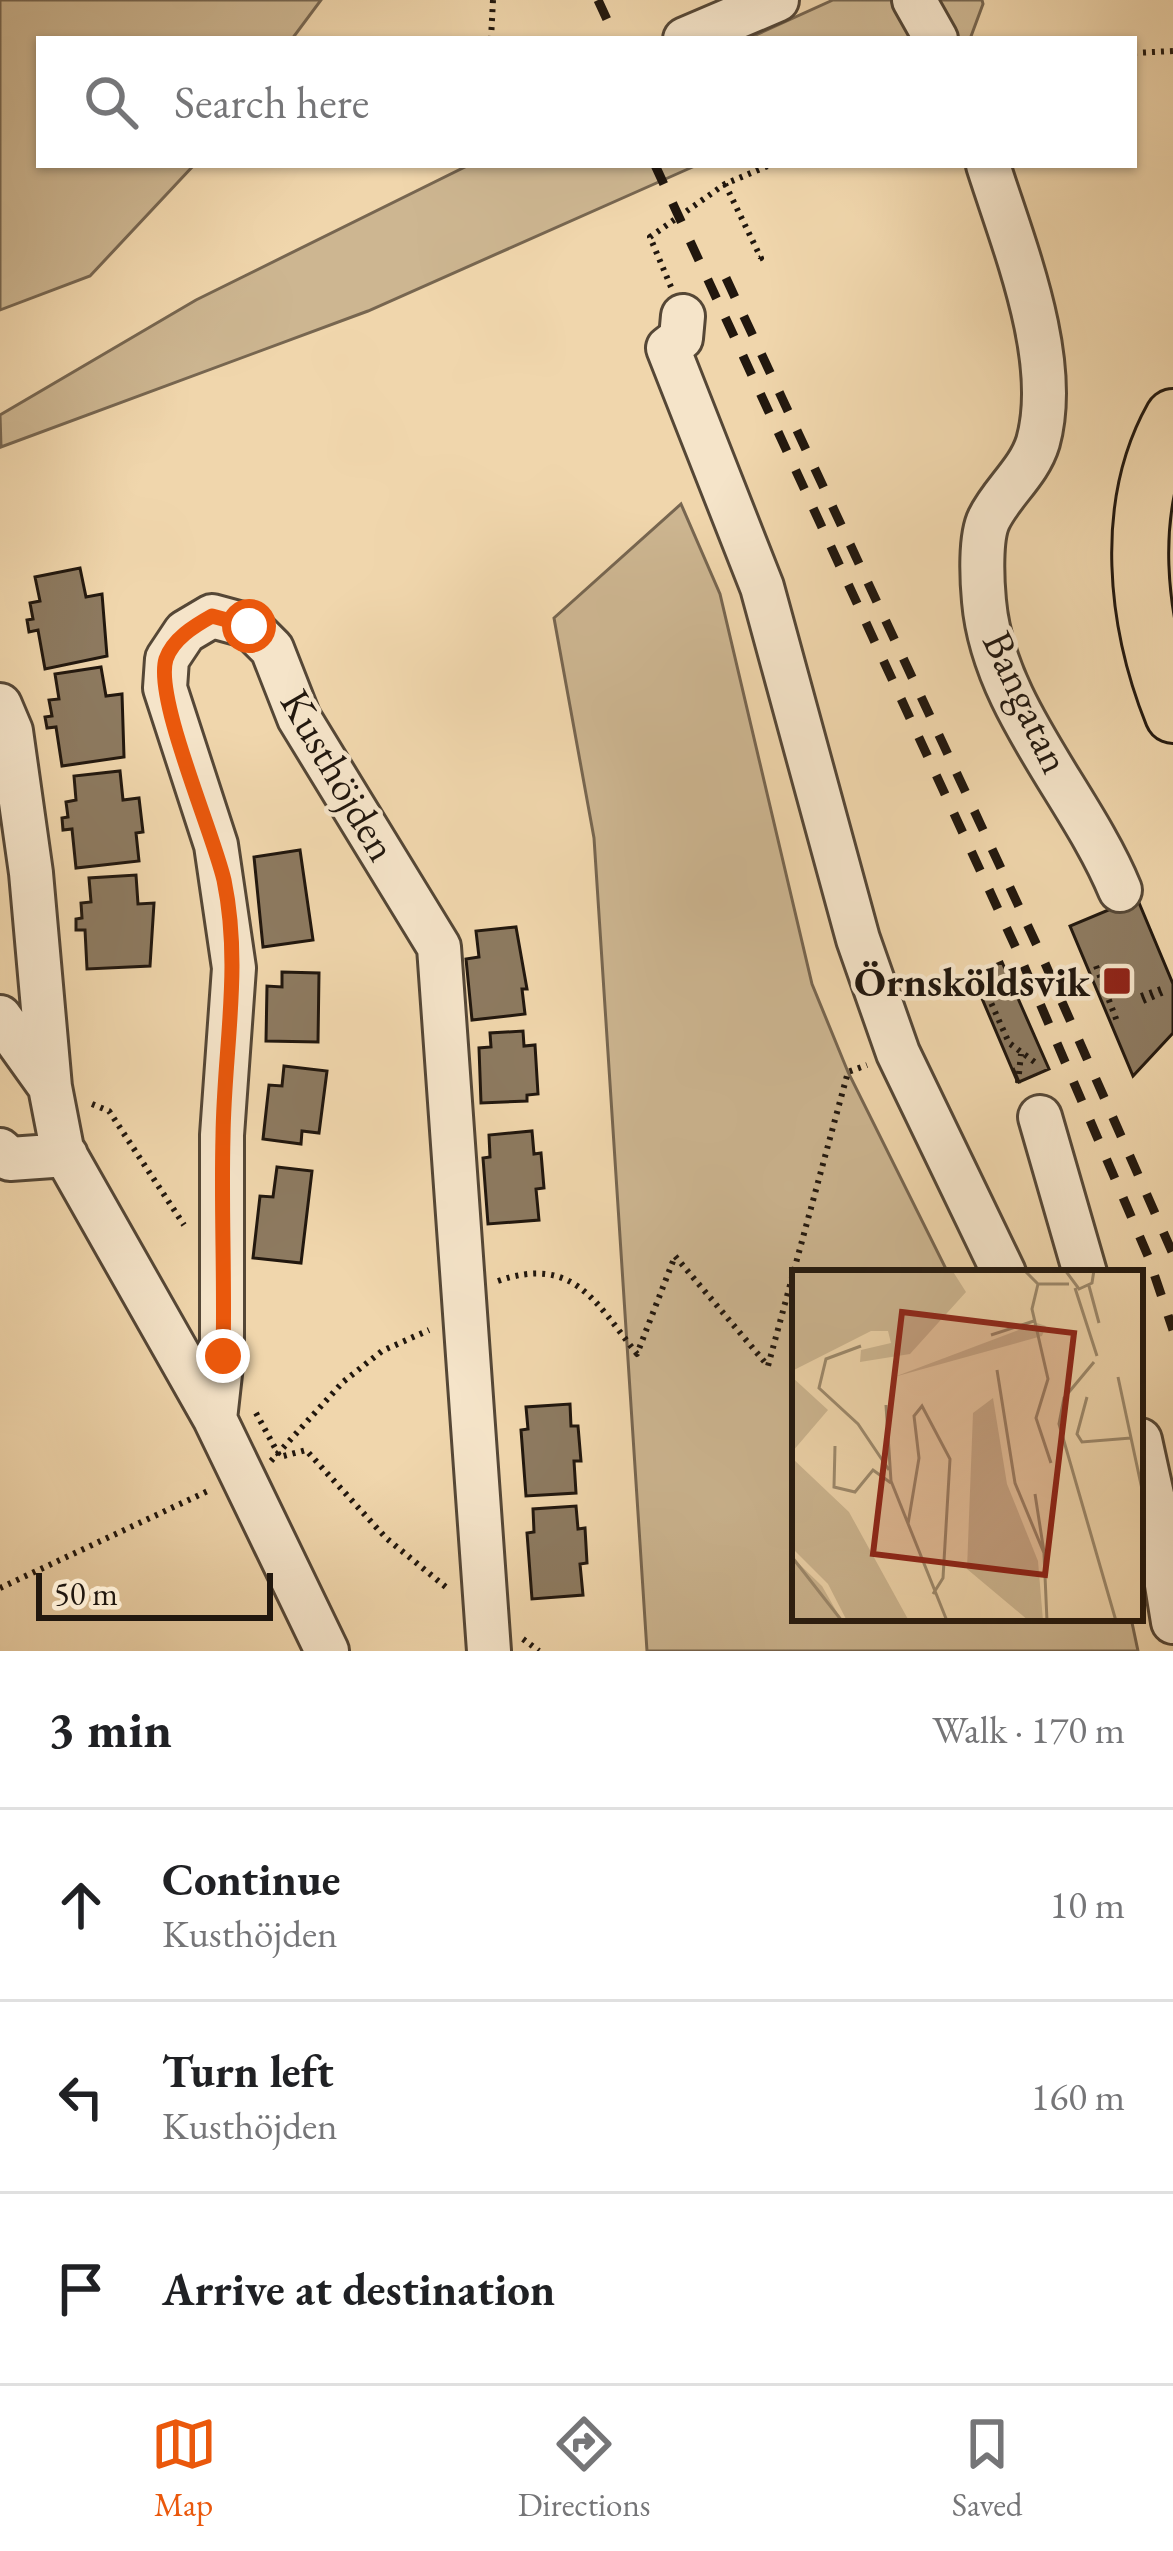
<!DOCTYPE html>
<html lang="en">
<head>
<meta charset="utf-8">
<style>
	:root { --surface:#fff; --page:#f6f6f6; --text:#202124; --muted:#757577; --line:#e0e0e0; --accent:#ea580c }
	body { margin:0; font-family:"EB Garamond",serif; background:var(--page); color:var(--text) }
	.scale { position:absolute; left:36px; bottom:30px; width:237px; box-sizing:border-box; padding-left:12px; border:6px solid #21170e; border-top:0; font-size:33px; line-height:42px; white-space:nowrap; color:#21170e; -webkit-text-stroke:9px #f5e4c9; paint-order:stroke }
	.stop { position:absolute; width:36px; height:36px; margin:-27px; border:9px solid #ea580c; border-radius:50%; background:#fff }
	.stop.end { background:#ea580c; border-color:#fff; box-shadow:0 3px 12px #0008 }
	.list { margin:0; padding:0; list-style:none }
	h2 { display:flex; justify-content:space-between; align-items:center; height:156px; margin:0; padding:0 48px; font-size:51px }
	h2 small { font-size:39px; font-weight:400; color:var(--muted) }
	.list li { display:grid; grid-template-columns:78px 1fr auto; gap:36px; align-items:center; box-sizing:border-box; height:192px; padding:0 48px; border-top:3px solid var(--line) }
	.list b { display:block; font-size:45px; white-space:nowrap }
	.list p { margin:0; font-size:39px; white-space:nowrap; color:var(--muted) }
	.list em { font-size:39px; font-style:normal; color:var(--muted) }
	.icon { flex:none; width:66px; height:66px; fill:none; stroke:currentColor; stroke-width:2; stroke-linecap:round; stroke-linejoin:round }
	.map { position:relative; flex:none; width:1173px; height:1651px; overflow:hidden }
	.search { position:absolute; background:var(--surface); box-shadow:0 3px 9px #0004; left:36px; right:36px; top:36px; height:132px; display:flex; align-items:center; gap:30px; box-sizing:border-box; padding:0 42px; border-radius:0px; color:var(--muted); font-size:45px }
	.sheet { height:732px; background:var(--surface) }
	nav { display:flex; justify-content:space-around; align-items:center; box-sizing:border-box; height:168px; border-top:3px solid var(--line); background:var(--surface); font-size:33px; color:var(--muted) }
	nav a { display:grid; justify-items:center; gap:6px }
	nav .on { color:var(--accent) }
	.map>svg:first-child { display:block }
</style>
</head>
<body>
<div class="map">
<svg width="1173" height="1651" viewBox="0 0 1173 1651">
	<rect width="100%" height="100%" fill="#f0d6ac"/>
	<filter id="stains"><feTurbulence type="fractalNoise" baseFrequency=".00167" numOctaves="4"/><feColorMatrix values="0 0 0 0 .2 0 0 0 0 .09 0 0 0 0 .02 0 0 0 .5 -.17"/></filter>
	<radialGradient id="worn" r=".72"><stop offset=".6" stop-color="#630" stop-opacity="0"/><stop offset="1" stop-color="#630" stop-opacity=".3"/></radialGradient>
	<path fill="#cdb691" stroke="#776650" stroke-width="3" d="M0,0H321L292,39H39V165H194L90,276L0,310Z
		M833,0H982L983,4L970,39H747Z
		M469,165H697L368,311L1,447L0,415L196,300Z
		M681,504L720,594L812,984L848,1072L948,1273H795V1618H1131L1138,1651H647L594,838L554,618Z"/>
	<path fill="#8d7a60" stroke="#21170e" stroke-width="3" d="M80,568L86,597L102,594L107,656L45,669L38,630L29,632L27,620L33,619L30,603L40,601L35,577Z
		M101,667L106,696L122,694L124,757L62,766L56,727L47,728L45,717L52,716L49,700L59,699L55,674Z
		M120,771L123,800L139,798L143,832L136,833L139,861L76,868L72,829L63,830L62,818L68,817L66,802L76,800L74,776Z
		M300,850L313,940L263,947L254,857Z
		M136,875L138,904L154,903L150,966L87,969L85,930H76V919L82,918L81,903L91,902L89,878Z
		M1137,898L1173,984V1033L1133,1076L1070,926Z
		M516,927L527,989H522L525,1014L472,1020L466,959L479,957L476,931Z
		M1002,962L1049,1069L1019,1082L1013,1068L1018,1083L972,975Z
		M282,972L319,973L318,1042L266,1041L267,986L282,987Z
		M523,1031L524,1046L535,1045L538,1094L527,1095V1101L481,1103L479,1048L491,1047L490,1033Z
		M284,1066L327,1071L319,1133L302,1131L301,1144L263,1139L269,1085L282,1086Z
		M532,1131L534,1154L541,1153L544,1188L536,1189L539,1220L488,1224L483,1158L490,1157L489,1135Z
		M277,1167L312,1171L301,1263L253,1258L260,1196L273,1197Z
		M570,1404L571,1426H578L581,1461H574L576,1493L526,1496L521,1430L528,1429L526,1407Z
		M576,1506L578,1529L585,1528L587,1563L580,1564L583,1595L532,1599L527,1533L534,1532L533,1509Z"/>
	<g fill="none" stroke-linecap="round" stroke-linejoin="round">
		<g stroke="#554736" stroke-width="48">
			<path id="minor" d="M914,0L936,39
				M685,39L777,0
				M988,165C1013,244 1061,359 1038,442C1029,472 1002,492 989,519C980,537 982,580 984,601C993,707 1081,795 1120,890
				M683,316L681,338L668,348L762,587L858,939L898,1053L1004,1273
				M0,705L11,731L31,873L50,1087L62,1149L215,1419L327,1651
				M0,1017L48,1084
				M1040,1117L1085,1273
				M0,1150L10,1159L66,1155
				M215,1419L222,1356V1135L234,968L216,845L165,688L167,659L185,632L212,616L249,626L272,649L299,718L439,947L489,1651
				M1140,1440L1154,1504
				M1140,1489L1154,1504L1173,1622"/>
		</g>
		<g stroke="#21170e" stroke-width="60">
			<path id="major" d="M1173,417C1123,506 1136,623 1173,715"/>
		</g>
		<path stroke="#21170e" stroke-width="6" stroke-dasharray="3 6" stroke-linecap="butt" d="M491,39L493,0
			M1134,53L1173,51
			M725,184L761,258L754,261
			M671,287L650,237L725,184L770,165
			M1096,966L1118,1024
			M984,987L1009,1043L1036,1063
			M1141,996L1164,988
			M1143,1001L1166,991
			M1018,1083L1021,1054
			M92,1104L109,1111L184,1225
			M498,1281C573,1255 595,1301 637,1354L675,1256L768,1366L848,1072L867,1065
			M256,1413L280,1457L306,1450L386,1538L447,1588
			M271,1461L343,1382L382,1351L429,1330
			M0,1588L210,1490
			M523,1639L539,1651"/>
		<use href="#minor" stroke="#f5e4c9" stroke-width="42"/>
		<use href="#major" stroke="#f0d6ac" stroke-width="54"/>
		<path stroke="#21170e" stroke-width="9" stroke-dasharray="21 21" stroke-linecap="butt" d="M598,0L616,39
			M655,165L1021,959L1148,1256L1173,1330
			M726,278L1040,952L1173,1254"/>
	</g>
	<g fill="none" stroke-linecap="round" stroke-linejoin="round">
		<path stroke="#ea580c" stroke-width="15" d="M223,1356C225,1282 221,1209 223,1136C224,1049 242,967 224,880C213,832 154,698 166,659C173,639 194,626 212,616L249,626"/>
	</g>
	<rect fill="#8f2418" stroke="#f5e4c9" stroke-width="4.5" x="1102" y="966" width="30" height="30" rx="6"/>
	<g text-anchor="middle" dominant-baseline="central" stroke-width="9" stroke-linejoin="round" paint-order="stroke">
		<g font-size="42" fill="#21170e" stroke="#f5e4c9">
			<text transform="translate(1027 702) rotate(65)">Bangatan</text>
			<text transform="translate(339 775) rotate(60)">Kusthöjden</text>
		</g>
		<g font-size="42" font-weight="bold" fill="#21170e" stroke="#f5e4c9" text-anchor="end">
			<text x="1090" y="981">Örnsköldsvik</text>
		</g>
	</g>
	<g transform="translate(792 1270)">
		<rect width="351" height="351" fill="#f0d6ac"/>
		<path d="M0,0H160L174,22L118,84L68,92L69,80L99,73L96,61H79L0,101ZM245,53L254,56L250,66L102,107ZM0,107L36,140L0,182ZM201,128L215,214L246,291L251,351H237L175,299L181,143ZM0,188L57,242L117,351H55L36,314L0,278ZM0,287L30,316L50,351H0Z" fill="#cdb691"/>
		<path fill="none" stroke="#9d8a6d" stroke-width="3" d="M232,0L246,14H277M273,0L287,19L300,13L302,0M246,14L240,39L256,109L244,148L259,193M297,16L307,53M283,18L305,86M199,65L242,51M69,76L34,89L27,118L66,154L97,200M302,92L272,128L267,154L324,351M205,100L223,213L252,283L255,351M326,107L351,224M295,127L285,164L290,172L339,168M94,135L99,211L155,351M43,176L42,217L63,222L81,200L99,213M243,224L252,282M116,254L127,188L122,146L130,136L158,189L151,308L141,324M0,287L50,351"/>
		<path fill="#8f2418" fill-opacity="0.15" stroke="#8f2418" stroke-width="6" d="M110,42L282,63L253,305L81,284Z"/>
		<rect width="351" height="351" fill="none" stroke="#21170e" stroke-width="6"/>
	</g>
	<rect width="100%" height="100%" filter="url(#stains)"/>
	<rect width="100%" height="100%" fill="url(#worn)"/>
</svg>
<div class="scale">50 m</div>
<div class="stop" style="left:249px;top:626px"></div>
<div class="stop end" style="left:223px;top:1356px"></div>
<div class="search"><svg class="icon" aria-label="search" viewBox="0 0 24 24"><circle cx="10" cy="10" r="6"/><path d="M15 15l6 6"/></svg>Search here</div>
</div>
<section class="sheet">
<h2>3 min<small>Walk · 170 m</small></h2>
<ul class="list">
<li><svg class="icon" aria-label="ahead" viewBox="0 0 24 24"><path d="M12 20V5M6 11l6-6 6 6"/></svg><div><b>Continue</b><p>Kusthöjden</p></div><em>10 m</em></li>
<li><svg class="icon" aria-label="left" viewBox="0 0 24 24"><path d="M17 20v-9H6M10 6l-5 5 5 5"/></svg><div><b>Turn left</b><p>Kusthöjden</p></div><em>160 m</em></li>
<li><svg class="icon" aria-label="arrive" viewBox="0 0 24 24"><path d="M6 21V4h12l-3 4 3 4H6"/></svg><div><b>Arrive at destination</b></div></li>
</ul>
</section>
<nav>
<a class="on"><svg class="icon" aria-label="map" viewBox="0 0 24 24"><path d="M3 6l6-2 6 2 6-2v14l-6 2-6-2-6 2zM9 4v14M15 6v14"/></svg>Map</a>
<a><svg class="icon" aria-label="directions" viewBox="0 0 24 24"><path d="M12 3l9 9-9 9-9-9zM9 14v-3h6M13 9l2 2-2 2"/></svg>Directions</a>
<a><svg class="icon" aria-label="saved" viewBox="0 0 24 24"><path d="M7 4h10v16l-5-4-5 4z"/></svg>Saved</a>
</nav>
</body>
</html>
